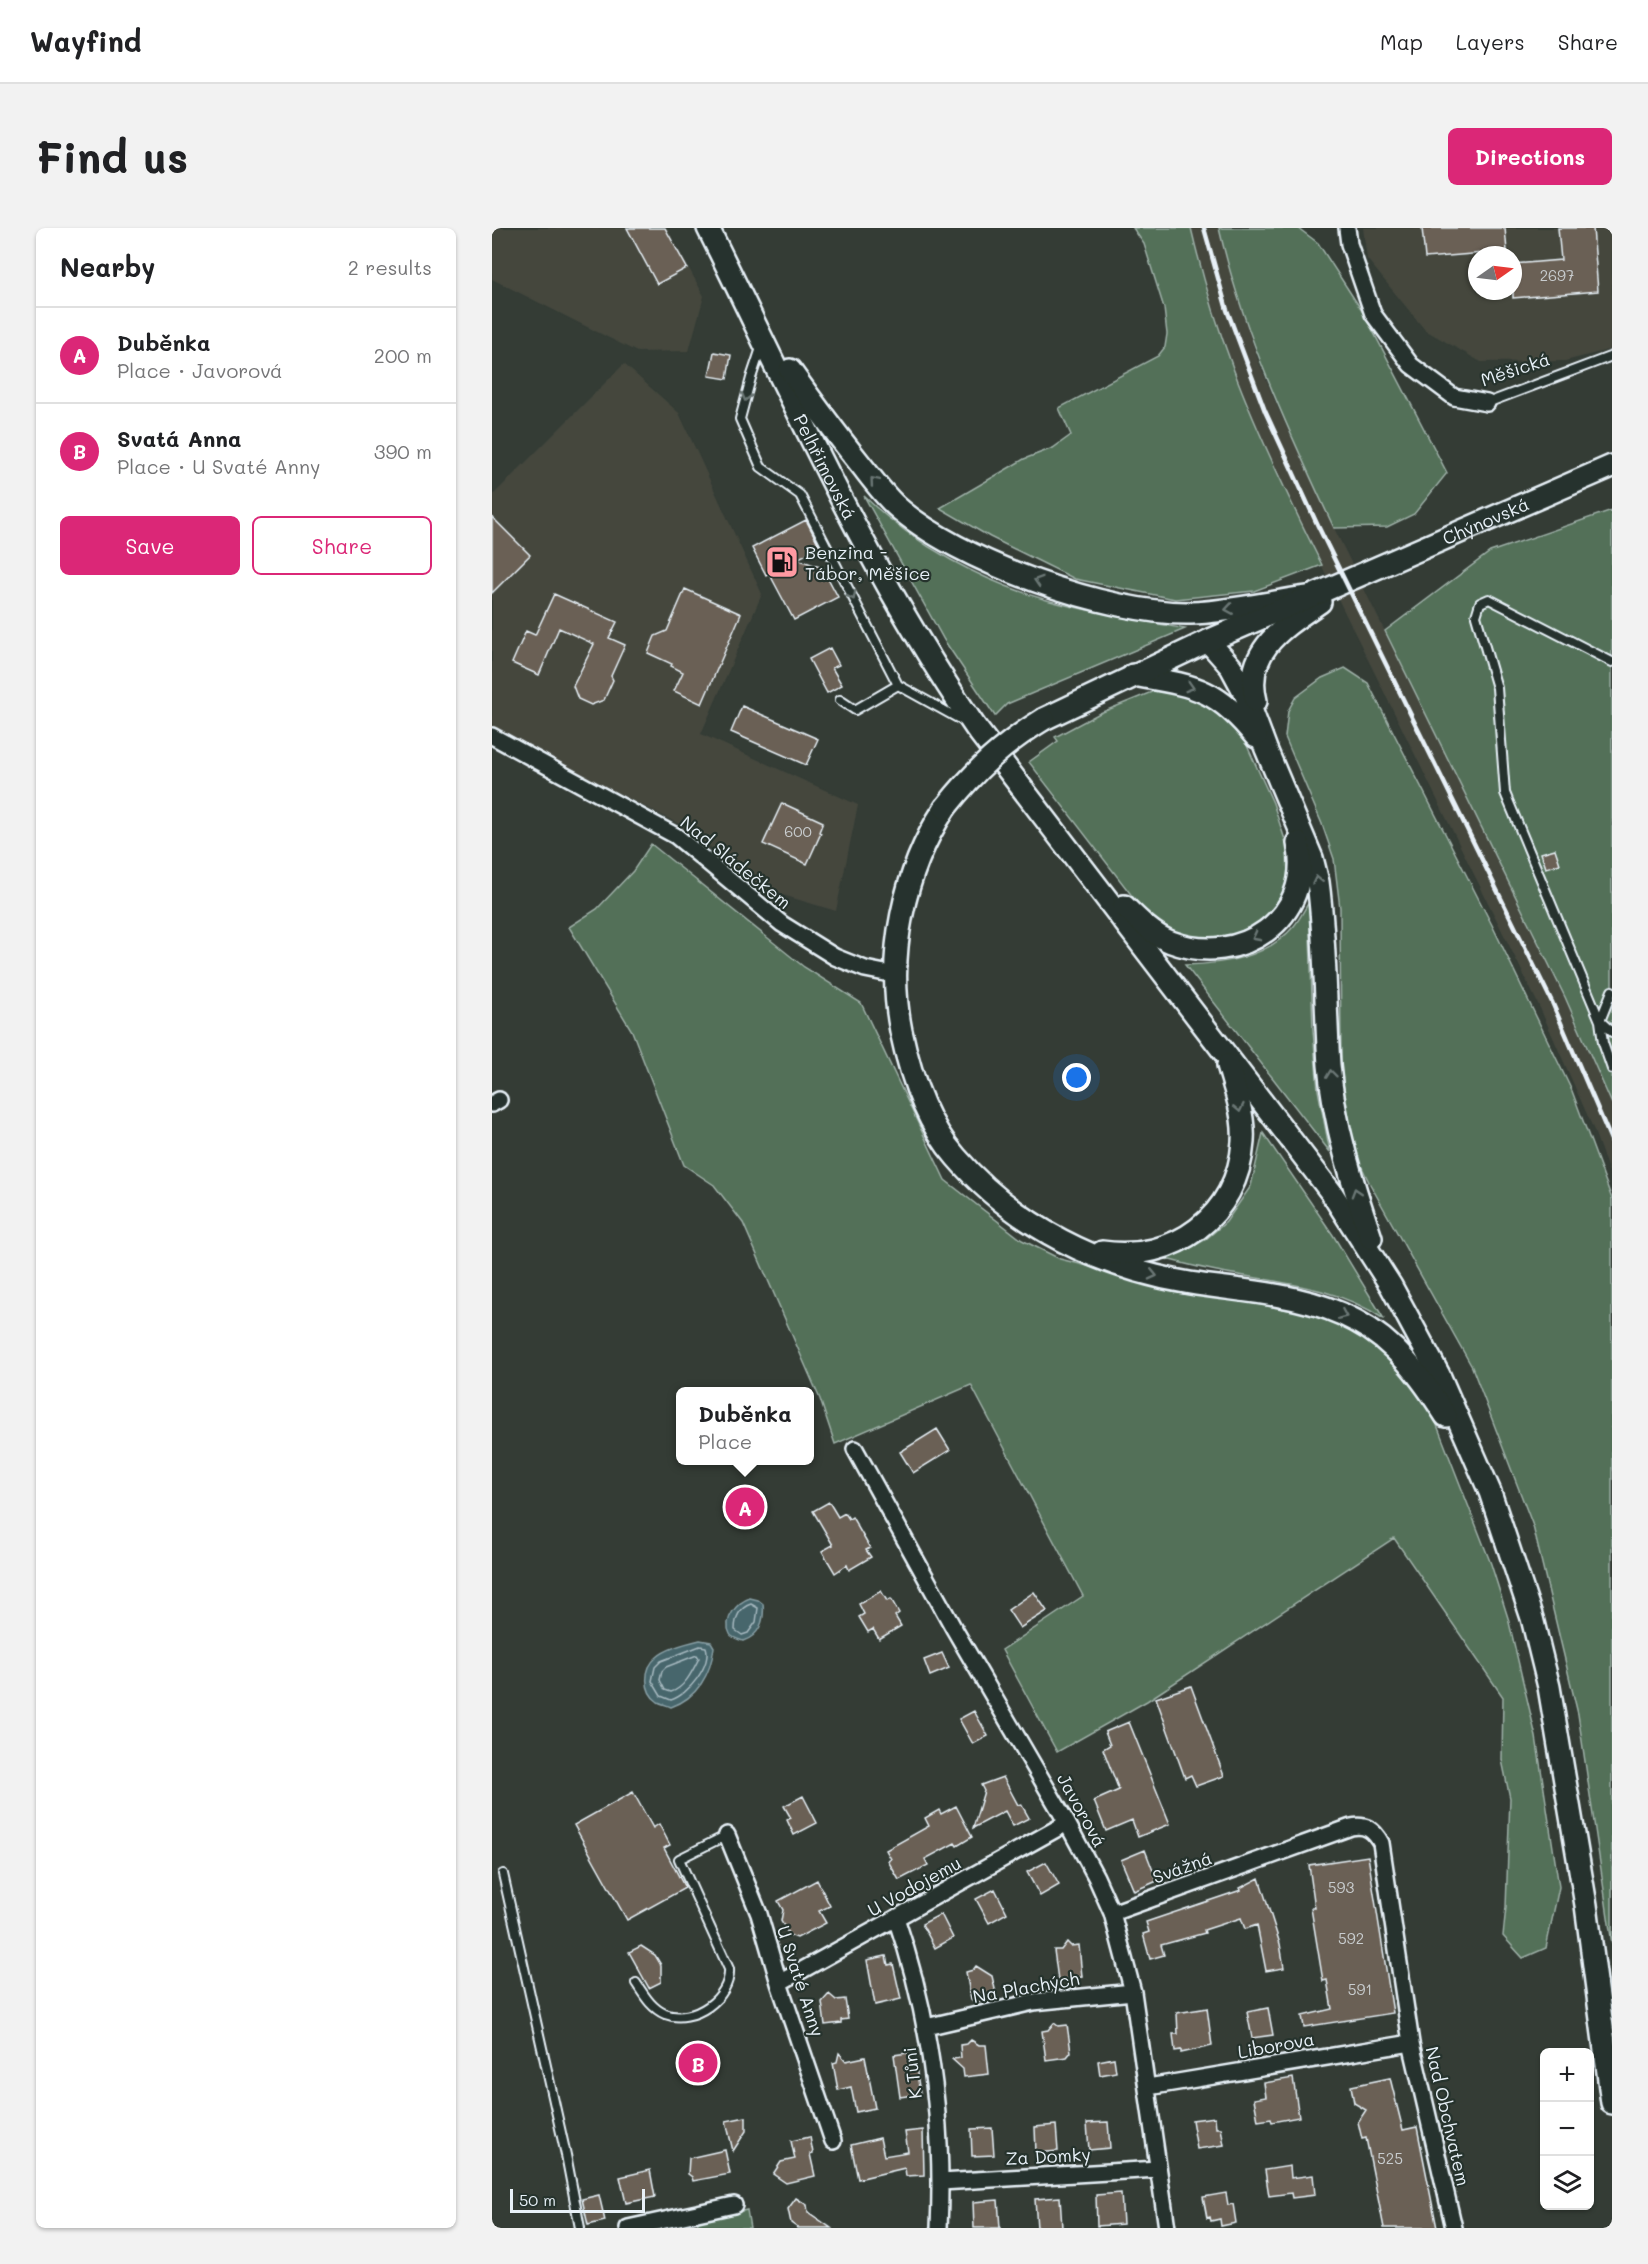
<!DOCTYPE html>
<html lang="en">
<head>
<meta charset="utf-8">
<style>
	:root { --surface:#fff; --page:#f2f2f2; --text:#202124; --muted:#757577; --line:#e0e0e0; --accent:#db2777 }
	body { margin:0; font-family:Mali,sans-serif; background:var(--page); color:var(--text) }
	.controls { position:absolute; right:18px; bottom:18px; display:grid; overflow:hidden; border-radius:9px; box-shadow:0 2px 4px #0004 }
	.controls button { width:54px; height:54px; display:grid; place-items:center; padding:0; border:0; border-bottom:2px solid var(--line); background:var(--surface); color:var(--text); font:30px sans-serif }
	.compass { position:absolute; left:976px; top:18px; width:54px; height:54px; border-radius:50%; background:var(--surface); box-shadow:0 2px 4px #0004; rotate:76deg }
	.scale { position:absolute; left:18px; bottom:15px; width:135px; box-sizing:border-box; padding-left:6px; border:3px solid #e8f1f8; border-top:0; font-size:16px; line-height:21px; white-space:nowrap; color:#e8f1f8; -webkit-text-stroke:4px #26332d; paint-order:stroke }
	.you { position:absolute; left:585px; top:850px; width:21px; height:21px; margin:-15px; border:4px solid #fff; border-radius:50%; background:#1a73e8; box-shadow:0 0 0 9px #1a73e833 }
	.badge { display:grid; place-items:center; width:39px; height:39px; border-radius:50%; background:var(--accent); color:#fff; font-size:20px; font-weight:700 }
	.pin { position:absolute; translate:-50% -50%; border:3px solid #fff; box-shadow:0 2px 6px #0006 }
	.popup { position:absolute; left:184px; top:1159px; width:138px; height:78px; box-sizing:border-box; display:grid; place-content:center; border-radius:9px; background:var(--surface); filter:drop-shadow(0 2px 4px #0005); font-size:20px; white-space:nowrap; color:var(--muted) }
	.popup b { font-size:22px; color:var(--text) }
	.popup::after { content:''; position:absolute; left:50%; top:100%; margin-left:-12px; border:12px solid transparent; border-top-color:var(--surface) }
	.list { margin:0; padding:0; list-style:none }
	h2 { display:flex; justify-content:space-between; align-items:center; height:78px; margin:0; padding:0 24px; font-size:26px }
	h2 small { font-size:20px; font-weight:400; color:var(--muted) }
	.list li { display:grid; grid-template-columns:39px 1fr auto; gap:18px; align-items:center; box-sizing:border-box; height:96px; padding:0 24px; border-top:2px solid var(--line) }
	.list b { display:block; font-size:22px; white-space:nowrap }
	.list p { margin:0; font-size:20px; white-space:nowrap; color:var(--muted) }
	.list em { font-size:20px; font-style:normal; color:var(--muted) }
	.actions { display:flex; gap:12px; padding:18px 24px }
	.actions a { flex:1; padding:14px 0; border:2px solid var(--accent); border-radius:9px; text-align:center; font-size:21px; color:var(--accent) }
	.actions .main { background:var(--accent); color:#fff }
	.icon { flex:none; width:33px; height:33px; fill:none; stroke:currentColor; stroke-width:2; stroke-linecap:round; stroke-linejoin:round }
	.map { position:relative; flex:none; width:1120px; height:2000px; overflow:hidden; border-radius:9px }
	header { display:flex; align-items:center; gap:36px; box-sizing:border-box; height:84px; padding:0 30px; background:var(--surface); border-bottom:2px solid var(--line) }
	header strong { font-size:28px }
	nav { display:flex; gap:33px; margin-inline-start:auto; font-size:21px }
	.intro { display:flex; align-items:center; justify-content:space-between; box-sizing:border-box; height:144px; padding:0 36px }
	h1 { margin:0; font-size:42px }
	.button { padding:15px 27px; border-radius:9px; background:var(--accent); color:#fff; font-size:21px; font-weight:700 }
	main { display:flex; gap:36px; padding:0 36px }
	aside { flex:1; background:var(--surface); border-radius:9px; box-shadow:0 2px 4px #0004 }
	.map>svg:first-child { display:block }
</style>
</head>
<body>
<header>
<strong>Wayfind</strong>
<nav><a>Map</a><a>Layers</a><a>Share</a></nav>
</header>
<div class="intro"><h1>Find us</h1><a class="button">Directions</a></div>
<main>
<aside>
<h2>Nearby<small>2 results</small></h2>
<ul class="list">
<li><span class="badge">A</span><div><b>Duběnka</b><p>Place · Javorová</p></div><em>200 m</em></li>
<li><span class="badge">B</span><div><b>Svatá Anna</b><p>Place · U Svaté Anny</p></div><em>390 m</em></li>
</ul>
<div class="actions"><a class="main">Save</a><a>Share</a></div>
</aside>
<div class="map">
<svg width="1120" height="2000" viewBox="0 0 1120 2000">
	<rect width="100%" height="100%" fill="#343c35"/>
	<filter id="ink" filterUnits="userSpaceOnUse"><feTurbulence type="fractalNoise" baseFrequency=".0167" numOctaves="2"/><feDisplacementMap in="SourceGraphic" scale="12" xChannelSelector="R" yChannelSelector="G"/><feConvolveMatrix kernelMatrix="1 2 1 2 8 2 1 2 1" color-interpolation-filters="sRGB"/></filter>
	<g filter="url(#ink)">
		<path fill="#44473e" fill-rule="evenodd" d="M0,0H175L212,68L197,123L145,124L0,51Z
			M699,0H727L748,77L766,132L785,178L842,300L1073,769L1100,831L1120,876V953L1101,900L1048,780L815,308L760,188L741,141L722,86Z
			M871,0H1120V121L1073,133L989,134L933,102L875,31ZM985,27H1021V63H985Z
			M132,136L187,185L270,366L209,506L366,577L344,683L274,662L191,598L19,511L0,499V268Z"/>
		<path fill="#537058" stroke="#9eb0a8" stroke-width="1.5" d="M641,0H699C710,47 724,95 741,140C766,207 798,273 830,337L762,363L683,371L583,351L498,309L448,280L532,231L561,220L579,207L567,180L666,128L673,119L675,106L672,80L652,16Z
			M727,0H806L826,15L872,86L955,245L922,286L895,299L842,300C796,202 751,105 727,0Z
			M372,268C422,317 491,354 558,373C602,385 649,392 693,401L515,476L503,488L452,412Z
			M1120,282V876L1073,769L893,403L998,324Z
			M853,440L876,455L1000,697L1080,863L1120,971V1716L1086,1486L1041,1298L980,1139L878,956L862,923L849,841L848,680L842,631L830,596L793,509L796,483L803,470L830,450Z
			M662,463L684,466L704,472L727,484L747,500L781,575L795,618L796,652L790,669L780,682L762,698L740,707L699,711L683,706L654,686L537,534L566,513L563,509L608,485Z
			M159,616L312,739L369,775L453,952L530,1012L568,1031L703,1065L830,1088L859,1101L881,1114L899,1130L930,1168L943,1192L999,1336L1016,1390L1044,1509L1067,1659L1054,1720L1031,1730L1011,1708L1014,1679L1018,1570L1010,1532L1011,1469L902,1310L655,1473L565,1524L510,1422L591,1368L479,1157L343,1216L328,1171L251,995L222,957L192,937L140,803L77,699L105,681L141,643Z
			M817,674L821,802L826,862L838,924L693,737C732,736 775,730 802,698C808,691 812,682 817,674Z
			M771,905L841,1007L892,1091C840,1057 789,1055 730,1044C708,1040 685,1034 663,1028L691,1024L713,1012L734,994L759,958Z
			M255,1982L258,2000H207L205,1993Z"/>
		<path fill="#46666c" stroke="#879ea4" stroke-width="1.5" d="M258,1370L266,1372L271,1376C273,1393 267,1408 251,1413C246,1411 240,1410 238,1406C230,1391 246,1374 258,1370Z
			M208,1412L219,1414L222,1419C219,1446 205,1470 179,1479C175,1477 170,1476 166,1474C151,1464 151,1440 165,1429C175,1420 195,1415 208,1412Z"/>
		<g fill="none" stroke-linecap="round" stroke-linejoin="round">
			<path stroke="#a7b9c0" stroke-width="1.5" d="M259,1376L266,1380L264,1394L256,1405L250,1407L243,1402C243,1391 247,1380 259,1376Z
				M208,1418L214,1419C220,1437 196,1467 179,1472L169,1468L160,1453L163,1439L169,1433Z
				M205,1427L207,1430C201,1442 193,1460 179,1464L173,1462L168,1452L170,1443L174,1439Z"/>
		</g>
		<path fill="#6b6154" stroke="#e8f1f8" stroke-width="1.5" d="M135,0H173L195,40L165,56Z
			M930,0H1013L1015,23L933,30Z
			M1066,0H1101L1106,63L1021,70V36L1069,32Z
			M222,124L239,127L235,151L217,148Z
			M0,289L38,327L0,365Z
			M314,292L328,319L305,331L331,340L334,346L339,348L337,352L346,369L302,392L277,345L274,347L260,320Z
			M193,361L249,386L210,476L182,463L191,444L179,438L180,436L156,425L163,408L175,403Z
			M62,366L125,394L117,410L133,417L119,448L121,452L112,472L99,477L86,471L81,458L102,416L67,400L47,447L20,435L34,403L43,407Z
			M338,420L347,437L340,440L350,457L335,465L317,431Z
			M250,478L326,511L314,537L239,504Z
			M290,575L331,594L327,604L329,605L315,636L271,616Z
			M1063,621L1068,636L1054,640L1049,625Z
			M445,1201L458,1222L421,1245L408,1224Z
			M337,1274L346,1289L353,1285L357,1291L360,1289L378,1320L374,1322L379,1329L357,1342L355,1337L343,1345L330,1323L341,1317L321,1283Z
			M389,1363L395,1373L399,1371L407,1385L403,1388L409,1398L387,1411L381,1401L376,1404L367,1389L372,1386L367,1376Z
			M542,1364L555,1383L528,1400L516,1382Z
			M450,1425L457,1440L438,1448L432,1432Z
			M699,1458L732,1548L704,1558L699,1547L693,1550L664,1470Z
			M482,1483L496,1508L481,1516L467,1491Z
			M637,1494L678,1596L646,1609L640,1592L614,1603L602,1573L627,1562L611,1521L618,1517L613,1504Z
			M511,1549L526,1577L529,1576L537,1590L521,1598L513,1583L481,1600L492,1563L489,1557Z
			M141,1564L161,1600L167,1596L178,1617L172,1620L193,1660L135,1692L82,1597Z
			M311,1568L325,1595L302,1607L295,1592L299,1590L292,1578Z
			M464,1578L480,1609L465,1618L463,1615L433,1631L436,1637L407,1652L396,1633L399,1631L394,1622L437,1598L433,1590L447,1582L449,1586Z
			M653,1622L665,1653L642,1663L629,1632Z
			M876,1628L901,1785L812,1799L810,1788L840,1781L835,1752L831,1753L819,1680H823L817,1637Z
			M554,1634L567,1657L548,1668L535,1644Z
			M767,1650L788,1716L792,1740L774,1743L765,1697L753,1701L749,1690L712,1702L713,1705L669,1717L672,1727L658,1731L651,1706L657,1704L654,1694L749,1662L748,1660Z
			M325,1652L338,1678L327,1683L334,1695L305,1710L297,1707L289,1693L291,1682L286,1673Z
			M503,1661L515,1685L497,1695L484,1671Z
			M449,1686L461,1710L443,1720L430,1696Z
			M575,1714L579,1718L587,1717L590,1749L566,1752L562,1722H569Z
			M149,1718L163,1727L169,1737V1754L157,1760L137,1724Z
			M394,1728L396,1737L401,1736L409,1771L383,1777L375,1732Z
			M484,1738L500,1748L505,1770L484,1775L479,1771L474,1744L481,1742Z
			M337,1766L344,1772L353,1771L356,1791L349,1792V1795L333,1797L330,1774Z
			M715,1780L720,1818L689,1825V1822L683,1823L681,1806H686L685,1785Z
			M776,1780L781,1807L760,1810L755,1784Z
			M562,1795L566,1798L575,1797L579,1824L575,1829L554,1832L550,1803L556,1802Z
			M479,1812L487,1817H494L497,1846L472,1849L471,1841L460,1831L469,1830L468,1817L475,1816Z
			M422,1824L428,1866L408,1869L402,1827Z
			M347,1825L354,1833L373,1829L383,1880L364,1884L359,1859L346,1862L341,1835L345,1834Z
			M622,1830L624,1844L608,1847L606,1833Z
			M801,1850L807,1889L780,1894L779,1891L766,1893L762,1871L774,1869L772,1855Z
			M898,1850L911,1902L925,1899L945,2000H892L874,1910L870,1911L866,1894L874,1882L862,1875L859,1858Z
			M254,1889V1903L241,1923L234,1893Z
			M723,1889L724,1900H729L732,1917L705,1921L700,1892Z
			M616,1894L618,1920L597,1922L595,1895Z
			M564,1897L566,1923L544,1925L543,1899Z
			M500,1900L502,1927L480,1928L479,1901Z
			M431,1902L432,1947L414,1948L413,1940L366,1951L359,1917L388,1910L392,1928L416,1924L413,1904Z
			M318,1909L321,1925L318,1926L323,1948L294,1955L281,1946L289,1934L303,1931L299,1913Z
			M233,1922L238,1946L201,1953L200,1949L196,1946L197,1930Z
			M798,1938L799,1950L821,1947L823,1967L800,1970L799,1965L777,1968L773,1942Z
			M158,1942L163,1969L134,1975L128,1949Z
			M629,1965L631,1996L605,1998L604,1967Z
			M734,1965L736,1977L741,1976L744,1995L729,1998L728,1991L719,1993L718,1989L715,1990L711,1969Z
			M107,1967L113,1993L96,1997L90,1971Z
			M568,1969L570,2000H545L543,1971Z
			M304,1970L315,1977L316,1984L339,2000H306L299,1995L296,1981Z
			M506,1972L508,2000H482L481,1974Z"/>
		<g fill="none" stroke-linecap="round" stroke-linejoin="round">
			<g stroke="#e8f1f8" stroke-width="12">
				<path id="service" d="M269,120L259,150L248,191L269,239L308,267L406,457L473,494
					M995,175L1120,128
					M1120,434L997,371L988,375L984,388L1005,460L1013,565L1108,793L1111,815L1120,841
					M348,472L363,482L406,457
					M1120,763L1108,793L1120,804
					M11,1646L74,1927L88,2000
					M144,1755C152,1767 159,1780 173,1786C201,1797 239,1770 237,1741L187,1631L235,1607"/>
			</g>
			<g stroke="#e8f1f8" stroke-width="20">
				<path id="minor" d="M855,0L857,16L881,86L919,137L962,169L995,175
					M0,508L184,608L290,696L343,729L373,741L403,747
					M0,876L7,872
					M363,1221L461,1399L575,1595L604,1649L620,1685L641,1764L675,2000
					M235,1607L267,1686L287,1755L341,1913
					M620,1685L859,1599C874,1596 882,1602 889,1615L919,1815L962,2000
					M404,1690C438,1789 452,1895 447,2000
					M287,1755L575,1595
					M434,1799L541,1774L641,1764
					M656,1859L919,1815
					M449,1954L666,1941
					M136,2000L242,1977"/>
			</g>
			<g stroke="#e8f1f8" stroke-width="26">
				<g id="secondary">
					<path id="s1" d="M216,0C300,169 376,344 484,500L839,964L899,1058L947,1147L998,1264L1040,1390L1057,1459L1094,1677L1120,1875"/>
					<path d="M298,142C320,173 342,203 366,233C378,248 390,265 404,278C465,333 617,387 699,385C738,384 777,374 816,369"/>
					<path d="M716,413L739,439L753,465L774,521L820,630L826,654C834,714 833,776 837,837C842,896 860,954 879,1010"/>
					<path d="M641,447C702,458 724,459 764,509"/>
					<path d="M764,473C751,423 792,399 828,374"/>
					<path id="s2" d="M552,491L716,413L1120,238"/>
					<path d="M453,580C411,644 394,728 409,803C418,846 435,896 464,929C523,998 608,1040 698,1055C753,1064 813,1065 864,1093C904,1114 930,1150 954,1188"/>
					<path d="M632,678C645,691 661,707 679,714C748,740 822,691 806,615"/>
					<path d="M610,1024C682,1035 746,988 751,914C753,888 743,862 736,837"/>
				</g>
			</g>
			<use href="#service" stroke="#26332d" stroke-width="8"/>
			<use href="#minor" stroke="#26332d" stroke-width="15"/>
			<use href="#secondary" stroke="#26332d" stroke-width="21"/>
			<path stroke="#e8f1f8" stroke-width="4.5" d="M712,0L735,82L773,183L826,298L1060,774L1120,914"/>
			<g stroke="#e8f1f8" stroke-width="26" stroke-linecap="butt">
				<path id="secondary-bridge" d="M453,580C483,542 511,516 552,491"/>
			</g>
			<use href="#secondary-bridge" stroke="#26332d" stroke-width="21"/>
		</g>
		<defs><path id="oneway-chevron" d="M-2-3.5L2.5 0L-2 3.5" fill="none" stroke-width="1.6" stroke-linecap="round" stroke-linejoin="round" transform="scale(1.5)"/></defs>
		<g stroke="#6a7674">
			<use href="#oneway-chevron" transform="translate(254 169) rotate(105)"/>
			<use href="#oneway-chevron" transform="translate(382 253) rotate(-130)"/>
			<use href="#oneway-chevron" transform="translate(546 353) rotate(-162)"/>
			<use href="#oneway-chevron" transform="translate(360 368) rotate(63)"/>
			<use href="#oneway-chevron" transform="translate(737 381) rotate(171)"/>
			<use href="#oneway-chevron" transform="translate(698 459) rotate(17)"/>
			<use href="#oneway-chevron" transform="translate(825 652) rotate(-102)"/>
			<use href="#oneway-chevron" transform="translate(764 709) rotate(152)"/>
			<use href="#oneway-chevron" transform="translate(839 846) rotate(-97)"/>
			<use href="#oneway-chevron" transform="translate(747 880) rotate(78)"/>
			<use href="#oneway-chevron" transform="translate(864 964) rotate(-107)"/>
			<use href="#oneway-chevron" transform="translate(661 1047) rotate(13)"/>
			<use href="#oneway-chevron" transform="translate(851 1087) rotate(23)"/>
		</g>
	</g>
	<defs>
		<g id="fuel-square" transform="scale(1.725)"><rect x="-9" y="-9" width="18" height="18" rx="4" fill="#ff9aa2" stroke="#26332d"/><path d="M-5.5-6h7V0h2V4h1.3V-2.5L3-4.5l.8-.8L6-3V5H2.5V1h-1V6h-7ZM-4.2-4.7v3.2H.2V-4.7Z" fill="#111"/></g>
	</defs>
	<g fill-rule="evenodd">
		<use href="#fuel-square" x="290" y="334"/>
	</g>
	<g text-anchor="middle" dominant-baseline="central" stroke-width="4.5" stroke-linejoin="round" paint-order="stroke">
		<g font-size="15" fill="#c9cdcf">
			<text x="1065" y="47">2697</text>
			<text x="306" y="603">600</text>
			<text x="849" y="1659">593</text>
			<text x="859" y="1710">592</text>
			<text x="868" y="1761">591</text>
			<text x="898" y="1930">525</text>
		</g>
		<g font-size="18" fill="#e8f1f8" stroke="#26332d">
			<text transform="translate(1023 141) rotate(-18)">Měšická</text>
			<text stroke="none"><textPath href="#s1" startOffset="266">Pelhřimovská</textPath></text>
			<text stroke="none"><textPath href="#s2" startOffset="484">Chýnovská</textPath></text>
			<text transform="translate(244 634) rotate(39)">Nad Sládečkem</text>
			<text transform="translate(590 1582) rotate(61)">Javorová</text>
			<text transform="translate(690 1639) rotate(-20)">Svážná</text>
			<text transform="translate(422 1658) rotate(-29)">U Vodojemu</text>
			<text transform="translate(309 1753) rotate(72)">U Svaté Anny</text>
			<text transform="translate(534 1759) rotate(-10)">Na Plachých</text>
			<text transform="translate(784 1817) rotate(-10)">Liborova</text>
			<text transform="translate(420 1845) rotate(-97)">K Tůni</text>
			<text transform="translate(956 1888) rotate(77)">Nad Obchvatem</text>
			<text transform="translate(556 1928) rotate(-3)">Za Domky</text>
		</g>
		<g font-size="18" fill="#e8f1f8" stroke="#26332d" text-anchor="start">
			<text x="313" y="324">Benzina -<tspan x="313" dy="21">Tábor, Měšice</tspan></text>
		</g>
	</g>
</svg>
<div class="controls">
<button>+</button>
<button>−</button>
<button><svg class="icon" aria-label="layers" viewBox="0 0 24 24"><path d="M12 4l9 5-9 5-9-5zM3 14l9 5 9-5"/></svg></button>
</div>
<svg class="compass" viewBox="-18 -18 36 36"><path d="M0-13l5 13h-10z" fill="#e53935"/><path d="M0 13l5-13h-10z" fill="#757577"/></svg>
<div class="scale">50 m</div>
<div class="you"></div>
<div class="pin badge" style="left:253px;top:1279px">A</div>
<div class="popup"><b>Duběnka</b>Place</div>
<div class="pin badge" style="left:206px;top:1835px">B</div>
</div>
</main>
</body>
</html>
